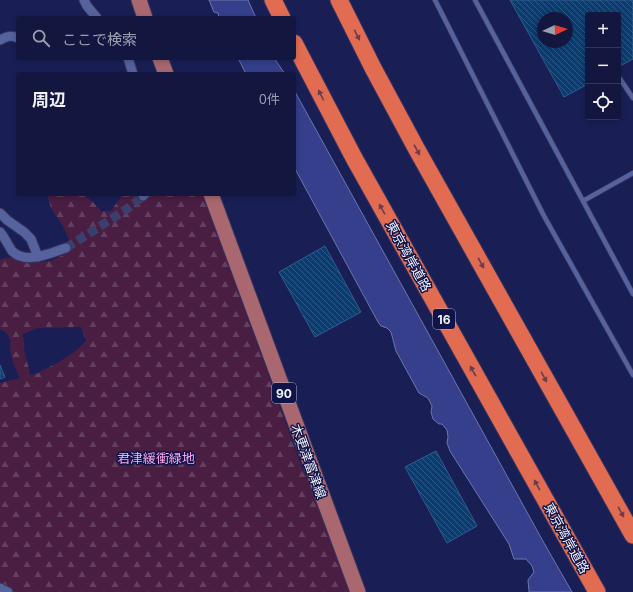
<!DOCTYPE html>
<html lang="ja">
<head>
<meta charset="utf-8">
<style>
	:root { --surface:#131740; --page:#20244b; --text:#f1f3f6; --muted:#9d9fb1; --line:#323659 }
	body { margin:0; font-family:Inter,"Noto Sans JP",sans-serif; background:var(--page); color:var(--text) }
	.controls { position:absolute; right:12px; top:12px; display:grid; overflow:hidden; border-radius:4px; box-shadow:0 2px 6px #0003 }
	.controls button { width:36px; height:36px; display:grid; place-items:center; padding:0; border:0; border-bottom:1px solid var(--line); background:var(--surface); color:var(--text); font:20px sans-serif }
	.compass { position:absolute; left:537px; top:12px; width:36px; height:36px; border-radius:50%; background:var(--surface); box-shadow:0 2px 6px #0003; rotate:86deg }
	.list { margin:0; padding:0; list-style:none }
	h2 { display:flex; justify-content:space-between; align-items:center; height:52px; margin:0; padding:0 16px; font-size:17px }
	h2 small { font-size:13px; font-weight:400; color:var(--muted) }
	.icon { flex:none; width:22px; height:22px; fill:none; stroke:currentColor; stroke-width:2; stroke-linecap:round; stroke-linejoin:round }
	.map { position:relative; flex:none; width:633px; height:592px; overflow:hidden }
	.search { position:absolute; background:var(--surface); box-shadow:0 2px 6px #0003; left:16px; top:16px; width:280px; height:44px; display:flex; align-items:center; gap:10px; box-sizing:border-box; padding:0 14px; border-radius:4px; color:var(--muted); font-size:15px }
	.panel { position:absolute; background:var(--surface); box-shadow:0 2px 6px #0003; left:16px; top:72px; width:280px; height:124px; border-radius:4px }
	.map>svg:first-child { display:block }
</style>
</head>
<body>
<div class="map">
<svg width="633" height="592" viewBox="0 0 633 592">
	<defs>
		<pattern id="forest-firs" width="22" height="20" patternUnits="userSpaceOnUse"><rect width="22" height="20" fill="#4a1e43"/><path d="M5 1l3.5 6h-7zM16 11l3.5 6h-7z" fill="#653f5f"/></pattern>
		<pattern id="building-back-hatch" width="6" height="6" patternUnits="userSpaceOnUse"><rect width="6" height="6" fill="#0b3c70"/><path d="M-1 5l2 2M0 0l6 6M5-1l2 2" fill="none" stroke="#2f5985"/></pattern>
	</defs>
	<rect width="100%" height="100%" fill="#191f55"/>
	<path fill="url(#forest-firs)" fill-rule="evenodd" d="M47,194H82L92,201L101,211H111L123,194H203L302,468L317,500L351,592H5L0,582V383L20,378C16,370 12,362 11,354C9,342 14,336 0,329V260L5,258L17,257L29,263L50,261L63,255L69,240L63,226L51,208ZM81,327L86,341L77,350L59,362L47,368L36,374L30,375L28,365L25,355L23,334L38,328Z"/>
	<path fill="#353f8c" stroke="#6e75ae" d="M209,0H248L256,18H219L218,13L214,12Z
		M238,58H274L285,74H246Z
		M294,90L544,543L572,592H529L528,580L534,572L532,566L526,559H514L509,544L450,451L447,443L448,437L447,430L442,424H439L433,419L431,412L432,406L428,398L419,393L396,351L391,332L387,328L381,326L378,322L294,167Z"/>
	<path fill="url(#building-back-hatch)" stroke="#305c8f" fill-rule="evenodd" d="M510,0H633V59L618,67V15H588V84L564,97ZM543,18H567V42H543Z
		M325,246L361,312L315,337L279,272Z
		M0,365L5,377L0,379Z
		M436,451L477,526L447,543L405,467Z"/>
	<g fill="none" stroke-linecap="round" stroke-linejoin="round">
		<path stroke="#3a3f6e" stroke-width="9" stroke-dasharray="9 4.5" stroke-linecap="butt" d="M66,248L127,209L143,196"/>
		<g stroke="#36335f" stroke-width="6">
			<path id="lane" d="M435,0L544,216L633,375
				M475,0L633,294
				M618,76L633,98
				M583,201L633,173"/>
		</g>
		<g stroke="#36335f" stroke-width="11">
			<path id="street" d="M84,0L87,6L97,18
				M0,40C7,36 11,35 18,38
				M128,58L133,74
				M143,196L145,194
				M0,213L7,220L24,232L31,239L38,257
				M0,232C5,238 8,245 12,251C26,265 50,253 66,248
				M0,588L8,592"/>
		</g>
		<g stroke="#36335f" stroke-width="17">
			<path id="primary" d="M139,0L145,18
				M160,58L166,74
				M211,194L358,592"/>
		</g>
		<g stroke="#36335f" stroke-width="19">
			<path id="highway" d="M273,0L282,18
				M339,0L373,68L416,148L633,535
				M294,43L354,158L597,592"/>
		</g>
		<use href="#lane" stroke="#55629e" stroke-width="4.5"/>
		<use href="#street" stroke="#55629e" stroke-width="9"/>
		<use href="#primary" stroke="#a96870" stroke-width="15"/>
		<use href="#highway" stroke="#e16c52" stroke-width="17"/>
	</g>
	<defs><path id="oneway-solid" d="M-6-.8H1V-3.2L6.5 0L1 3.2V.8H-6Z"/></defs>
	<g fill="#6f3c4d">
		<use href="#oneway-solid" transform="translate(357 35) rotate(63)"/>
		<use href="#oneway-solid" transform="translate(321 95) rotate(-117)"/>
		<use href="#oneway-solid" transform="translate(417 150) rotate(61)"/>
		<use href="#oneway-solid" transform="translate(382 209) rotate(-119)"/>
		<use href="#oneway-solid" transform="translate(481 263) rotate(61)"/>
		<use href="#oneway-solid" transform="translate(473 371) rotate(-119)"/>
		<use href="#oneway-solid" transform="translate(544 377) rotate(61)"/>
		<use href="#oneway-solid" transform="translate(537 485) rotate(-119)"/>
		<use href="#oneway-solid" transform="translate(621 512) rotate(61)"/>
	</g>
	<g text-anchor="middle" dominant-baseline="central" stroke-width="3" stroke-linejoin="round" paint-order="stroke">
		<g fill="#111449" stroke="#aeb1c6" stroke-width="1">
			<rect x="433" y="309" width="22" height="20" rx="3"/>
			<rect x="272" y="383" width="24" height="20" rx="3"/>
		</g>
		<g font-size="12" font-weight="bold" fill="#f2f4fc">
			<text x="444" y="319">16</text>
			<text x="284" y="393">90</text>
		</g>
		<g font-size="13" fill="#f2f4fc" stroke="#111449">
			<text transform="translate(409 256) rotate(61)">東京湾岸道路</text>
			<text transform="translate(309 461) rotate(70)">木更津富津線</text>
			<text transform="translate(567 538) rotate(61)">東京湾岸道路</text>
		</g>
		<g font-size="13" fill="#f9a8ea" stroke="#111449">
			<text x="156" y="458">君津緩衝緑地</text>
		</g>
	</g>
</svg>
<div class="controls">
<button>+</button>
<button>−</button>
<button><svg class="icon" aria-label="locate" viewBox="0 0 24 24"><circle cx="12" cy="12" r="6"/><path d="M12 2v4M12 18v4M2 12h4M18 12h4"/></svg></button>
</div>
<svg class="compass" viewBox="-18 -18 36 36"><path d="M0-13l5 13h-10z" fill="#e53935"/><path d="M0 13l5-13h-10z" fill="#9d9fb1"/></svg>
<div class="search"><svg class="icon" aria-label="search" viewBox="0 0 24 24"><circle cx="10" cy="10" r="6"/><path d="M15 15l6 6"/></svg>ここで検索</div>
<section class="panel">
<h2>周辺<small>0件</small></h2>
<ul class="list">
</ul>
</section>
</div>
</body>
</html>
